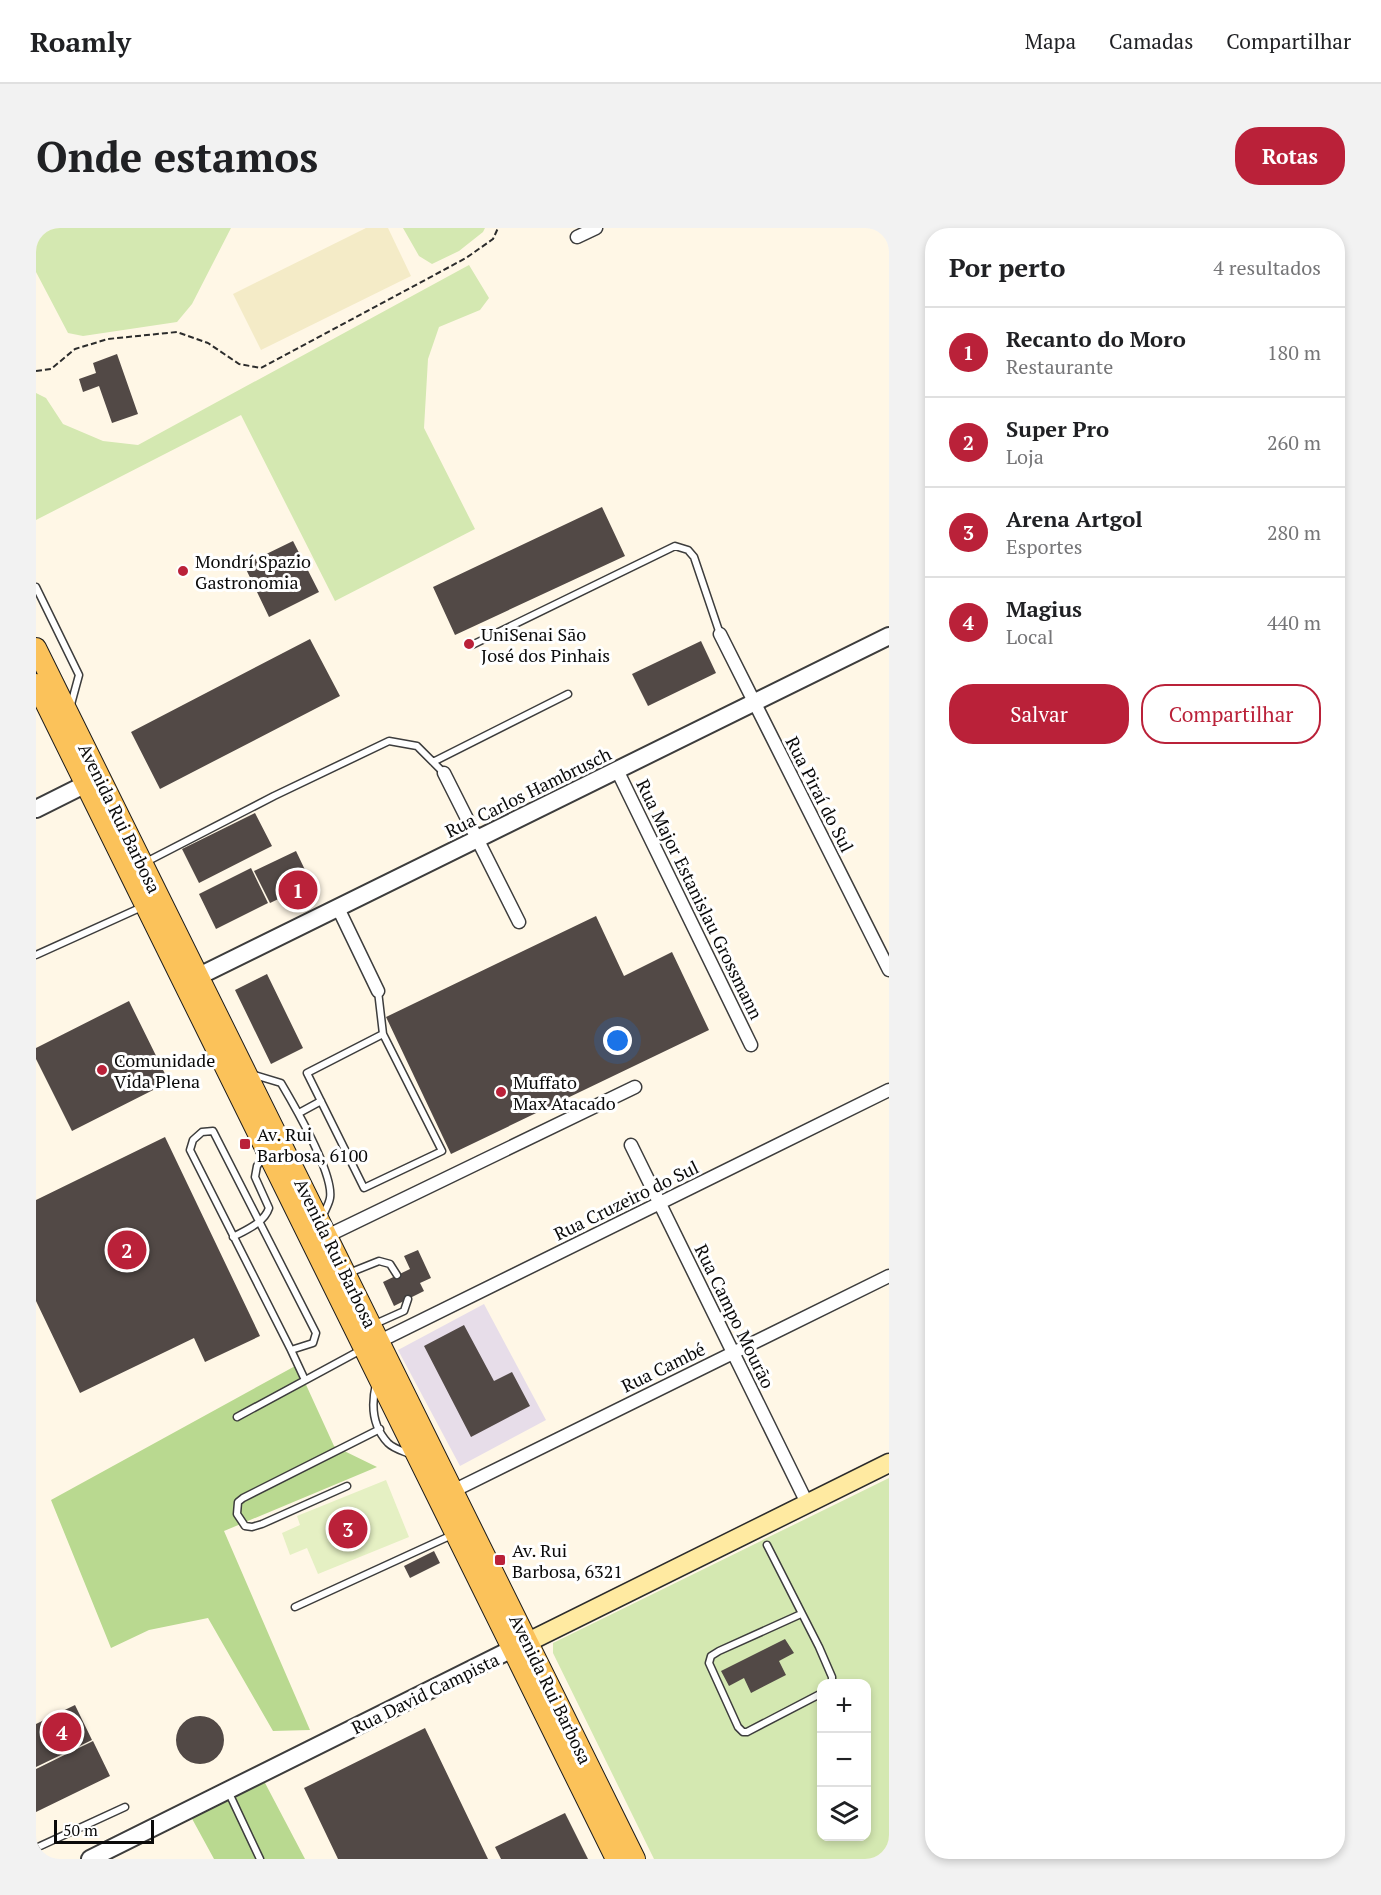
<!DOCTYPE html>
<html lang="pt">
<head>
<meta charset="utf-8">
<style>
	:root { --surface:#fff; --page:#f2f2f2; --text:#202124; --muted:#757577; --line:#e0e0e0; --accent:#ba2139 }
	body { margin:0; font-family:"PT Serif",serif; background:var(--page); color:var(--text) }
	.controls { position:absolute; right:18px; bottom:18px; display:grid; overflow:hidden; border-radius:12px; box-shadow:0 3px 9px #0003 }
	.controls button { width:54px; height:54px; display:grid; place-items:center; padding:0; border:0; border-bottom:2px solid var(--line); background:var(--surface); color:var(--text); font:30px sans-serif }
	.scale { position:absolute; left:18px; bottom:15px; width:100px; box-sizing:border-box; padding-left:6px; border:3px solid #0a0a0a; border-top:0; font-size:16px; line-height:21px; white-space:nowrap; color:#0a0a0a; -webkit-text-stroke:4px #fff; paint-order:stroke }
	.you { position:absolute; left:582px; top:813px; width:21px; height:21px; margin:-15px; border:4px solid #fff; border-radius:50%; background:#1a73e8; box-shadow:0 0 0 9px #1a73e833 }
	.badge { display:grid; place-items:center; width:39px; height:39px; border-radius:50%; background:var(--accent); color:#fff; font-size:20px; font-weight:700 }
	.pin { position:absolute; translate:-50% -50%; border:3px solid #fff; box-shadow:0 2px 6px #0006 }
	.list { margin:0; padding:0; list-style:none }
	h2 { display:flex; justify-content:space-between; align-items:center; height:78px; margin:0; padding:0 24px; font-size:26px }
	h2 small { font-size:20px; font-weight:400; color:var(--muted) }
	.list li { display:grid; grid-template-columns:39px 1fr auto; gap:18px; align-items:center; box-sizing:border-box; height:90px; padding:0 24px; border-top:2px solid var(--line) }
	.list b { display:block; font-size:22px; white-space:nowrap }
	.list p { margin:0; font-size:20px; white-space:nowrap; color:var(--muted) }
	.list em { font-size:20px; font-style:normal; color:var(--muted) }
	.actions { display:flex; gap:12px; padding:18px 24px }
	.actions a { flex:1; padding:14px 0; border:2px solid var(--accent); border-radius:24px; text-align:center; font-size:21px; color:var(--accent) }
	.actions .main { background:var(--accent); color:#fff }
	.icon { flex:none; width:33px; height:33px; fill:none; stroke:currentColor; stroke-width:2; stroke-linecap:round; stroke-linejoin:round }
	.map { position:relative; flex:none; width:853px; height:1631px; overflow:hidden; border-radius:24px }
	header { display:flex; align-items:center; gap:36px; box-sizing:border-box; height:84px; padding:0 30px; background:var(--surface); border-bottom:2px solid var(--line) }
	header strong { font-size:28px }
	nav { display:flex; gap:33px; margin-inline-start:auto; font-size:21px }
	.intro { display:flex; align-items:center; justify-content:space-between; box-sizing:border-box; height:144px; padding:0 36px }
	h1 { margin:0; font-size:42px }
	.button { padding:15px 27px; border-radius:24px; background:var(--accent); color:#fff; font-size:21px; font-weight:700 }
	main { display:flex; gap:36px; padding:0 36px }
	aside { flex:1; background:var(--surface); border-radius:24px; box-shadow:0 3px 9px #0003 }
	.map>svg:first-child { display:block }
</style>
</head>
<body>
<header>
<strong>Roamly</strong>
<nav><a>Mapa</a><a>Camadas</a><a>Compartilhar</a></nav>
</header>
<div class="intro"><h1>Onde estamos</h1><a class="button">Rotas</a></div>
<main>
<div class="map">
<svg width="853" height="1631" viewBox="0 0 853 1631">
	<rect width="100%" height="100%" fill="#fff7e6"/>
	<path fill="#e7dde9" d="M448,1076L510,1192L424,1238L362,1122Z"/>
	<path fill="#f4ebc7" d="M330,0H352L375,48L225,122L197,66Z"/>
	<path fill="#d4e8b1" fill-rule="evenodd" d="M0,0H195L156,76L141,94L47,108L32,105L0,44Z
		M367,0H449L447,4L423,23L396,36L383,28Z
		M433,37L453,70L444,82L403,99L392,131L388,200L439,301L299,373L205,187L0,292V165L10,170L27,196L67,213L102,217Z
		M853,1250V1631H618L517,1425V1415ZM786,1456H830V1608H786Z"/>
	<path fill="#b9d990" d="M261,1137L298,1218L341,1239L188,1303L274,1502L237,1503L172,1390L113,1402L75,1420L15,1272Z
		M228,1553L269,1631H178L154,1587Z"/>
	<path fill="#e5f0c3" d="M350,1252L373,1309L282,1346L271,1320L254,1327L246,1305L264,1297L261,1288Z"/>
	<path fill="#524946" d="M81,126L102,186L76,195L63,158L47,164L43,151L60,145L57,135Z
		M566,279L589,328L419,407L397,359Z
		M257,313L283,364L233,389L208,337Z
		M274,411L304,468L124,561L95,504Z
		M665,413L680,445L612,478L596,446Z
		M219,585L236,618L163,655L146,621Z
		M260,623L270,644L264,646L271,661L254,670L253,666L234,675L218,643Z
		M215,640L232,675L180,701L163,666Z
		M560,688L588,748L636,724L673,802L415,926L350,789Z
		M231,746L267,820L235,836L199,762Z
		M93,773L133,854L36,903L0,831V820Z
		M129,909L224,1108L169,1134L158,1110L44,1165L0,1073V972Z
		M382,1022L395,1050L384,1055L388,1063L358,1078L347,1054L374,1041L368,1028Z
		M428,1097L458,1153L476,1144L494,1178L435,1209L388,1118Z
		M398,1323L404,1335L374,1350L368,1338Z
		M749,1411L758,1425L743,1433L750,1447L715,1465L708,1450L693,1458L685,1443Z
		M39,1477L56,1512L0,1539V1496Z
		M140 1512a24 24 0 1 1 48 0a24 24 0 1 1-48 0Z
		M389,1500L452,1631H302L268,1560Z
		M57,1513L74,1548L0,1584V1541Z
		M529,1585L552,1631H465L459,1619Z"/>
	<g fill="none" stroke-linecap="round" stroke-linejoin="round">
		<g stroke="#3d3d3d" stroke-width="9">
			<path id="service" d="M0,359L43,447L34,480
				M436,417L639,318L652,322L658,329L684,406
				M397,534L532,466
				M110,634L238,568L353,513L381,518L408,545
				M0,727L106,679
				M342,763L347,806L406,923L328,960L271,845L347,806
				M215,846L245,855C258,877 298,946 294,970C293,976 289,982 287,988
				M263,885L285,873
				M177,903L280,1105L277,1115L255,1122L154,922L157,912L166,904Z
				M197,1009C210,1002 228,995 233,980L219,949L221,938L229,927
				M313,1045L343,1033L354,1036L361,1047
				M339,1096L368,1083L372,1071
				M255,1122L269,1152
				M340,1156C335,1177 336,1198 352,1215C358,1221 367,1223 374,1226
				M201,1189L325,1122
				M311,1258L226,1296L216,1299L209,1298L201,1286L202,1274L207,1270L344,1201
				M731,1317L783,1419L796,1449V1456
				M259,1379L416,1307
				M765,1386L683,1423L675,1428L673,1435L702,1499L707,1504H711L786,1465
				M192,1563L224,1631
				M0,1620L89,1579"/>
		</g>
		<g stroke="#3d3d3d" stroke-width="15">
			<path id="minor" d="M541,9L560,0
				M684,406L853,742
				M581,542L715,817
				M408,545L483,694
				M302,680L342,763
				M595,917L771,1275
				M291,1008L599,859
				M344,1113L853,862
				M417,1263L853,1048"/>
		</g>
		<g stroke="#3d3d3d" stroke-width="20">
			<path id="tertiary" d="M0,581L50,556
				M151,754L853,408
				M54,1631L488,1415"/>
		</g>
		<g stroke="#2c2c2c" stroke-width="21">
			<path id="secondary" d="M492,1414L853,1235"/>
		</g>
		<g stroke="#1b1b1b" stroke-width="22">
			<path id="primary" d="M0,420L599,1631
				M0,456L580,1631"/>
		</g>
		<path stroke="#2c2c2c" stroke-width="2" stroke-dasharray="6 3" stroke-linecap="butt" d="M0,143L15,141L39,121L72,111L141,104L172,115L203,136L225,140L430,30L457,11L462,0"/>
		<use href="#service" stroke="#fff" stroke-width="6"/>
		<use href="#minor" stroke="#fff" stroke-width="12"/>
		<use href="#tertiary" stroke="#fff" stroke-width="16"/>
		<use href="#secondary" stroke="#ffeaa1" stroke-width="18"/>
		<use href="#primary" stroke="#fbc25a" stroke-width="20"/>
	</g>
	<g fill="#ba2139" stroke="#fff" stroke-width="2">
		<circle cx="147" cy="343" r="6"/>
		<circle cx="433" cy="416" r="6"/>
		<circle cx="66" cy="842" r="6"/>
		<circle cx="465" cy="864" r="6"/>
		<rect x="203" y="910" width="12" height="12" rx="3"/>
		<rect x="458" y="1326" width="12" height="12" rx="3"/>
	</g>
	<g text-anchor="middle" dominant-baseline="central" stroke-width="6" stroke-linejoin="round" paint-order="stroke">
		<g font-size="18" fill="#0a0a0a" stroke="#fff" text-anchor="start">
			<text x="159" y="333">Mondrí Spazio<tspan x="159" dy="21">Gastronomia</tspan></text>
			<text x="445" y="406">UniSenai São<tspan x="445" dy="21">José dos Pinhais</tspan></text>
			<text x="78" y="832">Comunidade<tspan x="78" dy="21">Vida Plena</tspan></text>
			<text x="477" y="854">Muffato<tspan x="477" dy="21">Max Atacado</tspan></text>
			<text x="221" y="906">Av. Rui<tspan x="221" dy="21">Barbosa, 6100</tspan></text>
			<text x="476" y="1322">Av. Rui<tspan x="476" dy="21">Barbosa, 6321</tspan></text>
		</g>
		<g font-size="18" fill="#0a0a0a" stroke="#fff">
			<text transform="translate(492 564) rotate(-26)">Rua Carlos Hambrusch</text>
			<text transform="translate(784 566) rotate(63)">Rua Piraí do Sul</text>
			<text transform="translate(84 590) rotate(64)">Avenida Rui Barbosa</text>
			<text transform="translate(664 671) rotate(64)">Rua Major Estanislau Grossmann</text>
			<text transform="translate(590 972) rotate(-26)">Rua Cruzeiro do Sul</text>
			<text transform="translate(300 1025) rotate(64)">Avenida Rui Barbosa</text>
			<text transform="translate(699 1088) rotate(64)">Rua Campo Mourão</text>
			<text transform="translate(627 1139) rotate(-26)">Rua Cambé</text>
			<text transform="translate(515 1461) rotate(64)">Avenida Rui Barbosa</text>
			<text transform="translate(389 1465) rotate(-26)">Rua David Campista</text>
		</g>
	</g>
</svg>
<div class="controls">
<button>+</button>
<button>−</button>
<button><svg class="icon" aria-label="layers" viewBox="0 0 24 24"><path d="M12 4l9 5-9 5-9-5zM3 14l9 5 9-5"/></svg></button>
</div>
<div class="scale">50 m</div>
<div class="you"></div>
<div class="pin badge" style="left:262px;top:662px">1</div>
<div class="pin badge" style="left:91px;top:1022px">2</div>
<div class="pin badge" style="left:312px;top:1301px">3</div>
<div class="pin badge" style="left:26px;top:1504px">4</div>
</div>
<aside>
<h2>Por perto<small>4 resultados</small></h2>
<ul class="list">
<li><span class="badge">1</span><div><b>Recanto do Moro</b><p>Restaurante</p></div><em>180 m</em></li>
<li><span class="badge">2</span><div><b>Super Pro</b><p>Loja</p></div><em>260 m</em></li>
<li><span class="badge">3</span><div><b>Arena Artgol</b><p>Esportes</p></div><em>280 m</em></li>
<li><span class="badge">4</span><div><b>Magius</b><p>Local</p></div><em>440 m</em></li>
</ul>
<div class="actions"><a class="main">Salvar</a><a>Compartilhar</a></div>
</aside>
</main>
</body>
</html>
